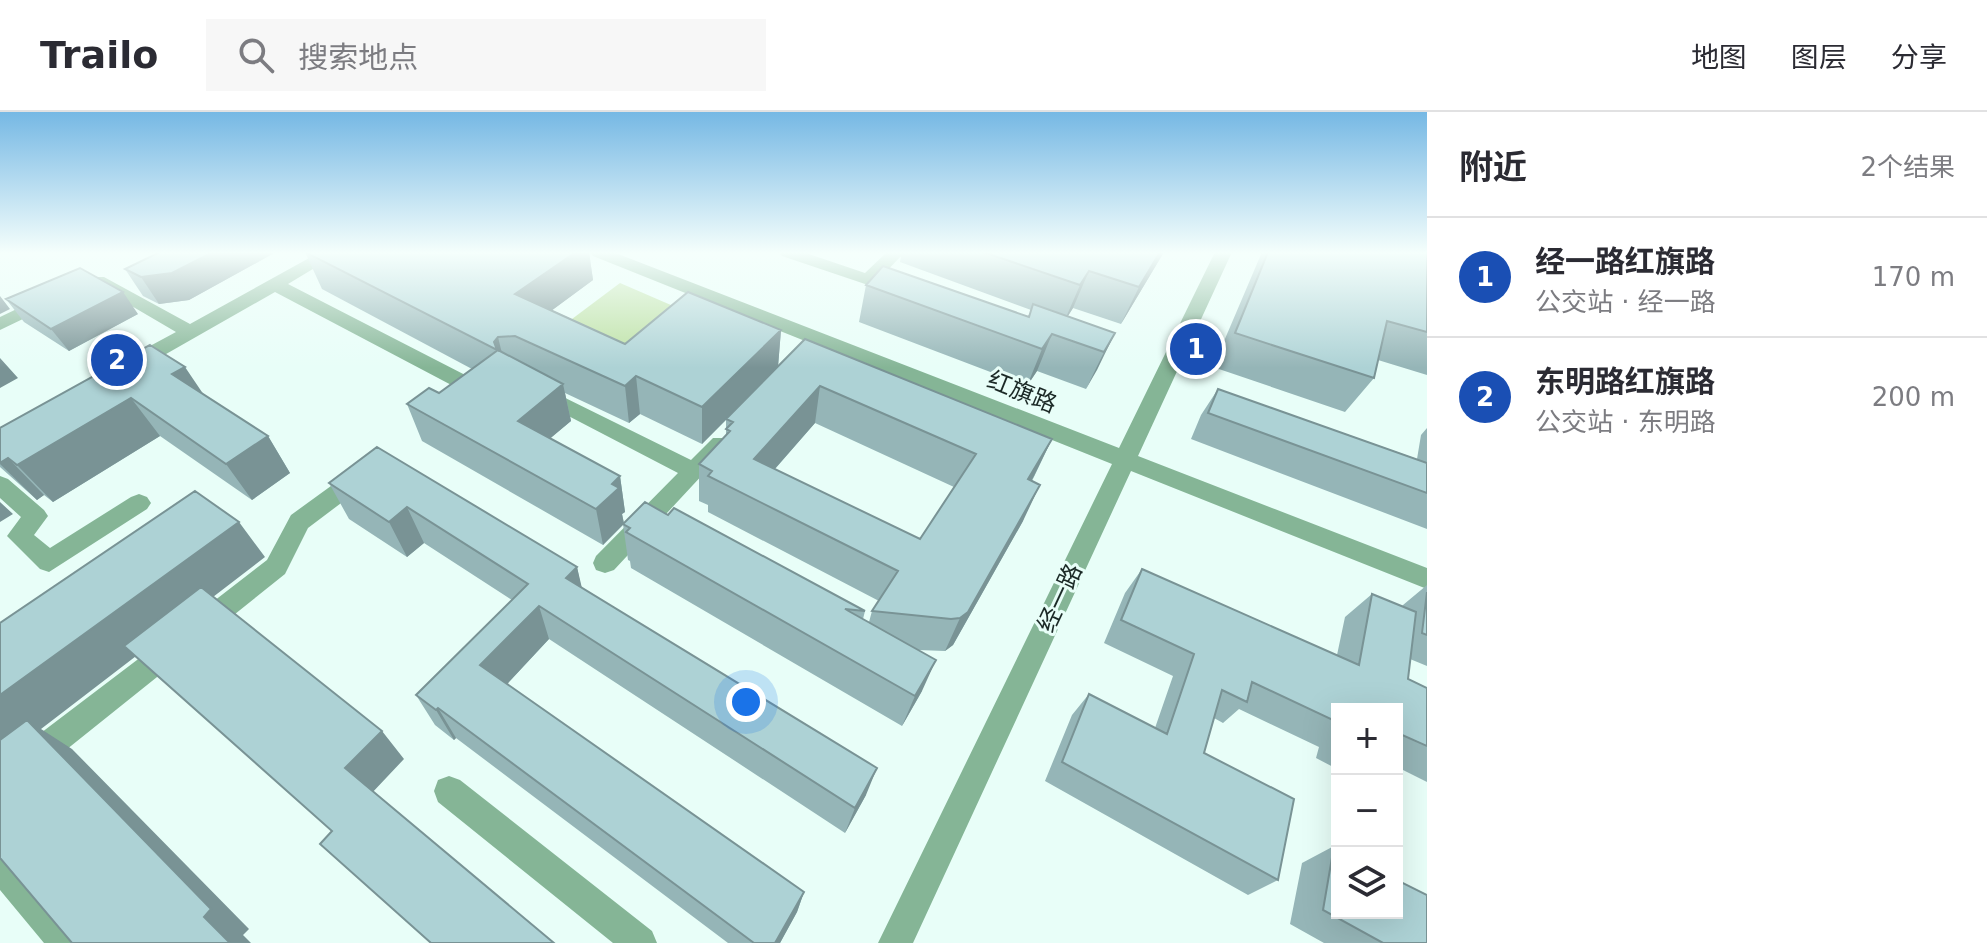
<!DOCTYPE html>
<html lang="zh">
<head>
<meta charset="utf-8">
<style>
	:root { --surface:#fff; --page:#f7f7f7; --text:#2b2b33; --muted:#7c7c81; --line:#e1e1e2; --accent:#d93025 }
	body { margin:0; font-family:"DejaVu Sans","Noto Sans SC",sans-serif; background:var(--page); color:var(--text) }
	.controls { position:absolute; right:24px; bottom:24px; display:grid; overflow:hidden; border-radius:0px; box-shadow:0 8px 32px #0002 }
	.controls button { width:72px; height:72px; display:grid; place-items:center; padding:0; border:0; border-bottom:2px solid var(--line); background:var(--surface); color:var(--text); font:40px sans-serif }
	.you { position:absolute; left:746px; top:590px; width:28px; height:28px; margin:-20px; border:6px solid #fff; border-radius:50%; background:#1a73e8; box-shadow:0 0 0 12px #1a73e833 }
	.badge { display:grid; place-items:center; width:52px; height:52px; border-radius:50%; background:var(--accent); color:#fff; font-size:26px; font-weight:700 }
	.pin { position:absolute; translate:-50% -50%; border:4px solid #fff; box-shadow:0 2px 8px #0006 }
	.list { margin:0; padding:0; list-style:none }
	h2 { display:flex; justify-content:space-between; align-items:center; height:104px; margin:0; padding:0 32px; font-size:34px }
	h2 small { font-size:26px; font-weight:400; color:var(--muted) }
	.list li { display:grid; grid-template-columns:52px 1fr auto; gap:24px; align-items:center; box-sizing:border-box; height:120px; padding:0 32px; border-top:2px solid var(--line) }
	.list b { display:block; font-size:30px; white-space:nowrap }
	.list p { margin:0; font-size:26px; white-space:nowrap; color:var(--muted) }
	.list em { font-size:26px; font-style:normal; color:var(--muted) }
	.icon { flex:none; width:44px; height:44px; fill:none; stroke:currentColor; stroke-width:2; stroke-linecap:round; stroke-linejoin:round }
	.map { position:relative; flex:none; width:1427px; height:831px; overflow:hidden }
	header { display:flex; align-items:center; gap:48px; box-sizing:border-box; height:112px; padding:0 40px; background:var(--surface); border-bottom:2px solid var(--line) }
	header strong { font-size:38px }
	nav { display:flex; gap:44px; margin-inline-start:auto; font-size:28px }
	.search { width:560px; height:72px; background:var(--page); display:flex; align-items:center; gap:20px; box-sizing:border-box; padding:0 28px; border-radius:0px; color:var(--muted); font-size:30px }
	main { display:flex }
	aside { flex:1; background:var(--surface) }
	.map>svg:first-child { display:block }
</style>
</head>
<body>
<header>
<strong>Trailo</strong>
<div class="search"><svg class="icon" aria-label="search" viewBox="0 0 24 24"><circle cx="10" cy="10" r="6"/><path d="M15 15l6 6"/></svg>搜索地点</div>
<nav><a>地图</a><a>图层</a><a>分享</a></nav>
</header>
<main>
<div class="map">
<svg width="1427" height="831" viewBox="0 0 1427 831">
	<rect width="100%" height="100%" fill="#e8fef8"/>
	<path fill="#bce0a2" d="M620,171L694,203L648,243L548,225Z"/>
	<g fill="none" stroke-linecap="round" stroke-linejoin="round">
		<path fill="#85b596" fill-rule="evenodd" d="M320,140H341L288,172L471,266L474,271L471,276H457L275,180L138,258H124L121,253L124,248L176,220L89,169L92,165H104L190,212Z
			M590,140H613L1119,336L1215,140H1232L1138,344L1427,456V477L1131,359L913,831H878L1112,352L593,144Z
			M779,140H803L865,161L887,140H905L874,172L868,173L782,144Z
			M46,183L55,189L52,193L0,218V205Z
			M539,273L691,348L713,326H729L732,331L614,458L605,461L596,458L593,451L596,444L678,361L532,285L529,280Z
			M361,356L369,358L372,364L369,370L308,416L285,462L210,522L201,525L192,522L188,514L192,506L267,448L291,403L353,358Z
			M0,364L8,367L44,398L48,404L34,423L50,436L131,385L139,382L147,385L151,391L147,397L49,460L40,457L7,424L21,405L0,386Z
			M172,525L182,529L186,537L182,545L11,682L0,686V652L162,529Z
			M449,664L460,668L652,819L657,831H613L438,690L434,679L438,668Z
			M0,737L11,742L78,819L83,831H44L0,778Z"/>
	</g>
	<path fill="#95b5b7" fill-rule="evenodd" d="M154,140H276L189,188L159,192L143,184L125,157L157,141Z
		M305,140H589L593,168L552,198L625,232L781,218L778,254L1052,327L1032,369L1023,409L953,533L945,539L918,538L922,579L902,614L631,456L630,449L628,448L623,412L603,433L422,329L407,292L439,281L472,257L322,177ZM565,281L629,311L640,302L702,332L726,308V323L699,352V389L708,393V400L879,489L872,499L869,510L863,507L865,499L668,403L624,411L622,402L625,400L620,364L550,326L571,309ZM815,311L954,375L920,427L775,357Z
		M902,140H1164L1121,212L1073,196L1068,204L1115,221L1086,277L1037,259L1027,274L859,210L866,173L1029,205L1031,198L900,150Z
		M1262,140H1427V263L1378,248L1374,266L1345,300L1213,255Z
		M6,187L138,202L69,239L24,210Z
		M150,233L203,282L268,324L290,361L252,388L160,324L53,390L44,383L37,388L0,355V316Z
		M1218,277L1417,347L1421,323L1427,316V417L1191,327L1201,303Z
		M377,335L577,455L581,475L866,683L845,721L549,527L507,572L804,780L797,800L780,831H728L456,626L454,628L435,613L416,583L512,488L424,431L407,445L349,407L329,371Z
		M1142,457L1337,543L1345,505L1372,482L1402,494L1403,493L1427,473V554L1410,547L1408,567L1427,576V670L1397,655V597H1337V657L1316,646L1319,635L1239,597L1223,611L1214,606L1204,641L1278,768L1248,783L1045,669L1072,603L1089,582L1155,616L1173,564L1104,531L1125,481Z
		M1334,734L1427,831H1324L1290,812L1302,751Z"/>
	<path fill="#799395" d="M213,140H276L189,188L159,192L141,165Z
		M576,140H589L593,168L524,219L515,182Z
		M1160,140H1164L1121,212L1139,175Z
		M1089,159L1073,196L1064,210L1080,173Z
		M123,180L138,202L69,239L51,217Z
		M0,184L10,197L0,202Z
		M781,218L778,255L702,332V295Z
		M1115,221L1097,258L1086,277L1104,240Z
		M1052,222L1037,259L1027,274L1042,237Z
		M498,225L507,262L494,230Z
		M0,246L18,266L0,276Z
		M185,255L210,292L172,262Z
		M636,264L640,302L629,311L625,274Z
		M563,272L571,309L527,346L518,309Z
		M820,274L815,311L752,383L754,347Z
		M131,286L160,324L53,390L17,353Z
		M268,324L290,361L252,388L226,352Z
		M1052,327L1034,364L1011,404L1028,367Z
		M8,346L44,383L37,388L0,352Z
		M620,364L625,400L622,402L624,412L603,433L596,397L612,372Z
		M1040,373L1023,409L953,533L945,539L960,506Z
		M0,390L13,402L0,410Z
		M407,395L424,431L407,445L389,410Z
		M239,410L265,445L41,617L72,637L249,817L243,823L251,831H230L204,805L0,648V583Z
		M577,455L585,489L566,466Z
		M539,494L549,527L495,585L480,553Z
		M936,548L922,579L902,614L915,584Z
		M438,596L456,626L454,628L436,598Z
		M382,619L404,647L370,683L345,656Z
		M877,656L866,683L845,721L855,696Z
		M804,780L797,800L780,831H775Z"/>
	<path fill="#add2d5" stroke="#799395" stroke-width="2" fill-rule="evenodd" d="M160,140H213L172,161L141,165L125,157Z
		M305,140H576L515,182L625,232L688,180L781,218L702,295L636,264L625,274L515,224L498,225L494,230L497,238Z
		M983,140H1160L1139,175L1089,159L1080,173Z
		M1268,140H1427V220L1387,209L1374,266L1235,221Z
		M883,154L1029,205L1033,192L1115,221L1104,240L1052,222L1042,237L866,173Z
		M80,156L123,180L51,217L6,187Z
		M805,227L1052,327L1028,367L1040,373L968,500L960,506L951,507L872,499L898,459L708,364L712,359L699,352L730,319L726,317L733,310L726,307ZM820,274L976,342L920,427L754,347Z
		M150,233L185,255L172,262L268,324L226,352L131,286L17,353L8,346L0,351V316Z
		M498,238L563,272L518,309L620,364L612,372L619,376L596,397L407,292L429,276L439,281Z
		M1218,277L1427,351V381L1208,301Z
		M377,335L577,455L566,466L877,656L855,696L539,494L480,553L804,780L775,831H754L438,596L436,598L416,583L528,472L407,395L389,410L329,371Z
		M195,379L239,410L0,583V511Z
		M645,390L668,403L674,396L865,499L845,497L936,548L915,584L626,420L630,416L623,412Z
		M1142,457L1359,553L1372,482L1416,500L1408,567L1427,576V634L1400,622L1397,646V597H1337V610L1252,570L1247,590L1222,578L1204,641L1294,687L1278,768L1062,650L1089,582L1167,622L1194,542L1121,508Z
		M201,475L382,619L345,656L554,831H431L320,732L332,719L124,534Z
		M1427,480V523L1422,521Z
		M27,608L211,797L204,805L230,831H72L0,746V628Z
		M1334,734L1337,736V801H1397V768L1427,783V831H1383L1323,798Z"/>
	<linearGradient id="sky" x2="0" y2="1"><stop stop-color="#76b8e4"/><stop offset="0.55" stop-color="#f5fffc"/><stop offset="1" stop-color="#f5fffc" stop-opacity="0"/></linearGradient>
	<rect width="1427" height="256" fill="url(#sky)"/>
	<g text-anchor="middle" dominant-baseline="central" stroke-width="6" stroke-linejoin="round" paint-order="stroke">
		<g font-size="24" fill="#1b2926" stroke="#e8fef8">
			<text transform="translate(1022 280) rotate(22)">红旗路</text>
			<text transform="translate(1060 486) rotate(-65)">经一路</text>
		</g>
	</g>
</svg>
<div class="controls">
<button>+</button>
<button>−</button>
<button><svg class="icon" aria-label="layers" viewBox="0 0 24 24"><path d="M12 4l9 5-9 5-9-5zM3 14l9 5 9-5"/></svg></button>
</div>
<div class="you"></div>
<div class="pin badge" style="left:1196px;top:237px;background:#1a4fb4">1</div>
<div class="pin badge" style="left:117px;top:248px;background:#1a4fb4">2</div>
</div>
<aside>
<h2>附近<small>2个结果</small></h2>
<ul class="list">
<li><span class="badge" style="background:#1a4fb4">1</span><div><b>经一路红旗路</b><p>公交站 · 经一路</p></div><em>170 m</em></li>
<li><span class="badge" style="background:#1a4fb4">2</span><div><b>东明路红旗路</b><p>公交站 · 东明路</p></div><em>200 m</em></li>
</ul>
</aside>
</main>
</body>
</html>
